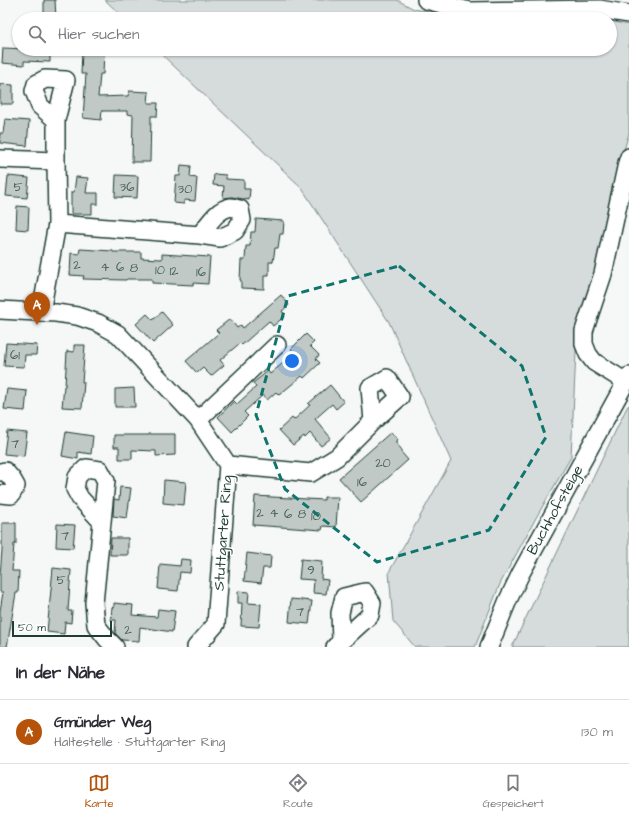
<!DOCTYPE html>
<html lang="de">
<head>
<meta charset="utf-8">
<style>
	:root { --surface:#fff; --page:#f2f2f3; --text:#2b2b33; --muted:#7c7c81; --line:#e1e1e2; --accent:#b45309 }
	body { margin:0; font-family:"Architects Daughter",sans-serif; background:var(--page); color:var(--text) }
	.scale { position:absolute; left:12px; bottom:10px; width:100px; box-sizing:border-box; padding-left:4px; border:2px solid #1f3d34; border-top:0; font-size:11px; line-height:14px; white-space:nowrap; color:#1f3d34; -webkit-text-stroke:3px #fff; paint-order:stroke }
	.you { position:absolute; left:292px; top:361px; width:14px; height:14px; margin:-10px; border:3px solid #fff; border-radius:50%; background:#1a73e8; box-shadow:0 0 0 6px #1a73e833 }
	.badge { display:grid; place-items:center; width:26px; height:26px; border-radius:50%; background:var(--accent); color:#fff; font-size:13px; font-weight:700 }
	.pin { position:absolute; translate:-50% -33px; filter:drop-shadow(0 1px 2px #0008) }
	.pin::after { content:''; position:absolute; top:21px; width:14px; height:12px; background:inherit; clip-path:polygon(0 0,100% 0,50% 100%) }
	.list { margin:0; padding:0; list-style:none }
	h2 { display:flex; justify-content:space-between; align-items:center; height:52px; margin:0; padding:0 16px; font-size:17px }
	h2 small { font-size:13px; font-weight:400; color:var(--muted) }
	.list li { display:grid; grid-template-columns:26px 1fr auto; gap:12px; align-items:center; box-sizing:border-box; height:64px; padding:0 16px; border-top:1px solid var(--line) }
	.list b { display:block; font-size:15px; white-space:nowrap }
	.list p { margin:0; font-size:13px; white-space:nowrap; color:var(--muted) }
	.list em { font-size:13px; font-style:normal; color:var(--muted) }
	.icon { flex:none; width:22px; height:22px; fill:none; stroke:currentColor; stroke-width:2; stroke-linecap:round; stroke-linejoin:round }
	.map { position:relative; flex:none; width:629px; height:647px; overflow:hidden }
	.search { position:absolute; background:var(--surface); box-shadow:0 1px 3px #0004; left:12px; right:12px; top:12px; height:44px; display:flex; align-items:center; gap:10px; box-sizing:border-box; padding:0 14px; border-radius:22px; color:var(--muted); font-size:15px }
	.sheet { height:116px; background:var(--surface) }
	nav { display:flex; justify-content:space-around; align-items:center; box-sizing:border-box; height:56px; border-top:1px solid var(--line); background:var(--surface); font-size:11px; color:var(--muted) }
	nav a { display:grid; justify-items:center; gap:2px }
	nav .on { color:var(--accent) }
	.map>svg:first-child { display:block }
</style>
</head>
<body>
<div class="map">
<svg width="629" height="647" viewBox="0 0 629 647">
	<rect width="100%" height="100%" fill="#f6f7f7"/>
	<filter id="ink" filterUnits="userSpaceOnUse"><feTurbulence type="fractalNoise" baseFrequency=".025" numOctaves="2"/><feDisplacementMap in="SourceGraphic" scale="8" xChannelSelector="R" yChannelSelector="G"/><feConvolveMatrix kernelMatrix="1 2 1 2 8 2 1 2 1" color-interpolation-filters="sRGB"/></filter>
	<g filter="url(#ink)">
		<path fill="#d6dcdb" stroke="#7a8c88" d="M105,0H397L414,9L465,19H125Z
			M610,21L629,25V133L621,160L597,275L577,331L571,457L537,516L500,584L475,647H415L393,621L389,572L451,461L389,322L301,187L156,49H610Z
			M629,405V647H512L627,407Z"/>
		<path fill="#c0c9c6" stroke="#1f3d34" d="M44,0H55L56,19H44Z
			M3,48L50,50V62L24,61V65L2,63Z
			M82,51L104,52L103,74H100L98,97L128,96L129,91L149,92L148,103H158L157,116H151L150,162H132L133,115L127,114V111H102L101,120L83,118L86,74H81Z
			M0,84L13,85V104H0Z
			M5,119L29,121L27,146L0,143V133H3Z
			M181,165L191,166L190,177L197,178L195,201L184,200V204L174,203L176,176H180Z
			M214,174L226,175V179L244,180V189H250L249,200L232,197L223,198L224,186L213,185Z
			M116,175L138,176L137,198L115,197Z
			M8,176L29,178L27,198L6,196Z
			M76,177L88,178L86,193H98V204H92V214H71V192H74Z
			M17,206L29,207L28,230L16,229Z
			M256,219L284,221L283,234H280L278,248H275L273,262H269V275H264V289L241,288V280H240L241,260H245L246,246H250L251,232H255Z
			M80,249L113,251V252H141V258L162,259V254L210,257L208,284L193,283V285L152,283V279H127L126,280L83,279L84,276L70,275L71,253L79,254Z
			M281,295L289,305L282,311L285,316L273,326L269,321L242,345L240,343L220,360L224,365L211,376L203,368L197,373L186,361L219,333L216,330L230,319L237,328L241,325L243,328Z
			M162,312L173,325L153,343L136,324L147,314L153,320Z
			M306,334L314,342L310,346L319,355L316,359L320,363L304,378L302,376L279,395L276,392L267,400L263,395L244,412L248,416L232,432L218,417L234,401L237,404L256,387L253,383L268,371L270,374L283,363L294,352L291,349Z
			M6,343L37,345L36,355H25L24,367L4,366Z
			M74,345H85L82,382H84L82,408L62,407L64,386H65L67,351L74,352Z
			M330,385L344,402L336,409L332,404L315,419L331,438L321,446L310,433L305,438L304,436L293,445L279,430L292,418L294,420L310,405L308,404Z
			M134,388L135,407H115V389Z
			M7,389L27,391L25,411L4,409Z
			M7,431L27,433L24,456L4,454Z
			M66,432L93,436L91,454L78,452V459L62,456Z
			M391,432L398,440L395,442L402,450L401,452L408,460L361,502L339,478Z
			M149,434H175V455L156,456V451L132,450V459H119V447H114V435H149Z
			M164,480L186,482L184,505L163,503Z
			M120,487L131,488L127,518L113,516L114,499L119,500Z
			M255,496L324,500V497H338L336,527L323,526L322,530L253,525Z
			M2,523H16V544H14L12,571H19L18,593H16L7,647H0V611L3,592H0V575L2,550Z
			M57,524L75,525L73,548L56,547Z
			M111,538H128V555H110Z
			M247,553L271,556L270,568H263L261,583L244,581Z
			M181,559L191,560L190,573L180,572L178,591L158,589L160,564L180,566Z
			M301,559L322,561L321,579L328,580L326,594L313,593L314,580L299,579Z
			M53,568L71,570L68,611H72L71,623L65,622L64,634L47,632Z
			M238,591L249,592L248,603L261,604L259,627L241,626L242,603H238Z
			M291,599L312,601L309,624L289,622Z
			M114,603L133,605L132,615L157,617L158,609L175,611L172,632L140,627L139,641L122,640L115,633L116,620H111L112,607L114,608Z"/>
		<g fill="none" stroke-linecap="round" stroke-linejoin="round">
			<g stroke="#1f3d34" stroke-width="20">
				<path id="minor" d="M426,0L469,11L599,9L629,14
					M0,159L56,161
					M57,224L200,235L220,238L235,231L242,220L240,209C237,209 233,207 231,207C217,209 208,225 200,235
					M0,310L56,313L77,316L98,323L118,334L198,420L228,465L216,624L196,647
					M41,312L57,224L56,161V120L40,106L34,91L36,84L45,79L66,80L56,120
					M626,382L594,362L588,354L584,344V331L603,274L627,163L629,157
					M198,420L277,345
					M228,465L311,473L337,457L373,421L400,397L387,378L370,388L373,421
					M0,472L5,471L12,479L16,486L11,495L0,494
					M102,522L80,498L75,489L77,477L86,468L100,470L106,481L94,603L96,625L107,639L115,647
					M335,647L370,615L372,603L365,592L344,597L340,613L341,641
					M489,647L508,600L521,573L629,376"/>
			</g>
			<use href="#minor" stroke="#fff" stroke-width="17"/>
		</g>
	</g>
	<path fill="none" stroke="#0f766e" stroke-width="3" stroke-dasharray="8 5" stroke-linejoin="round" d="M399,266L522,366L546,437L489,530L377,562L285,489L256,415L288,296Z"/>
	<g text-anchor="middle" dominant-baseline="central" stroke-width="3" stroke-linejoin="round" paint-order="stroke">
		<g font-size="13" fill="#476058">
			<text x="18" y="187">5</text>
			<text x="127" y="187">36</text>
			<text x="185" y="189">30</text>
			<text x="77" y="265">2</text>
			<text x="105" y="267">4</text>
			<text x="120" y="267">6</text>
			<text x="134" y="268">8</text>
			<text x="160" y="270">10</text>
			<text x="174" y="271">12</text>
			<text x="201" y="272">16</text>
			<text x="15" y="355">61</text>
			<text x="15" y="444">7</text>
			<text x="383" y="463">20</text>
			<text x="362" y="482">16</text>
			<text x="260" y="513">2</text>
			<text x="274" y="513">4</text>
			<text x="288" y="514">6</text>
			<text x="302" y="514">8</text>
			<text x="316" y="516">10</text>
			<text x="65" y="536">7</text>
			<text x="311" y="570">9</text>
			<text x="61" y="580">5</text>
			<text x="300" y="612">7</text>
			<text x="128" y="630">2</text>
		</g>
		<g font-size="15" fill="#1f3d34" stroke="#fff">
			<text transform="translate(555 510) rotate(-61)">Buchhofsteige</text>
			<text transform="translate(223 533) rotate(-86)">Stuttgarter Ring</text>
		</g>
	</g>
</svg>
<div class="scale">50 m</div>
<div class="you"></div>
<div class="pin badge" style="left:37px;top:325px">A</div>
<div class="search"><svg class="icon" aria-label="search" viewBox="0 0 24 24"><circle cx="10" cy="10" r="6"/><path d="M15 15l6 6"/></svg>Hier suchen</div>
</div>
<section class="sheet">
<h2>In der Nähe<small></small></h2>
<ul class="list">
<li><span class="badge">A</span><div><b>Gmünder Weg</b><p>Haltestelle · Stuttgarter Ring</p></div><em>130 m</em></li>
</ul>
</section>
<nav>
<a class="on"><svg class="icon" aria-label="map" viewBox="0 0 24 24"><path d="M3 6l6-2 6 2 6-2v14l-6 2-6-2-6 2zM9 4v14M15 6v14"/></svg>Karte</a>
<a><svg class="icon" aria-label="directions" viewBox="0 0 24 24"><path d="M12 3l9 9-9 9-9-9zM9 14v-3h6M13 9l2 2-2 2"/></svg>Route</a>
<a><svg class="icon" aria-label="saved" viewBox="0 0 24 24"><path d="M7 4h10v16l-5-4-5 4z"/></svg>Gespeichert</a>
</nav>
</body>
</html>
